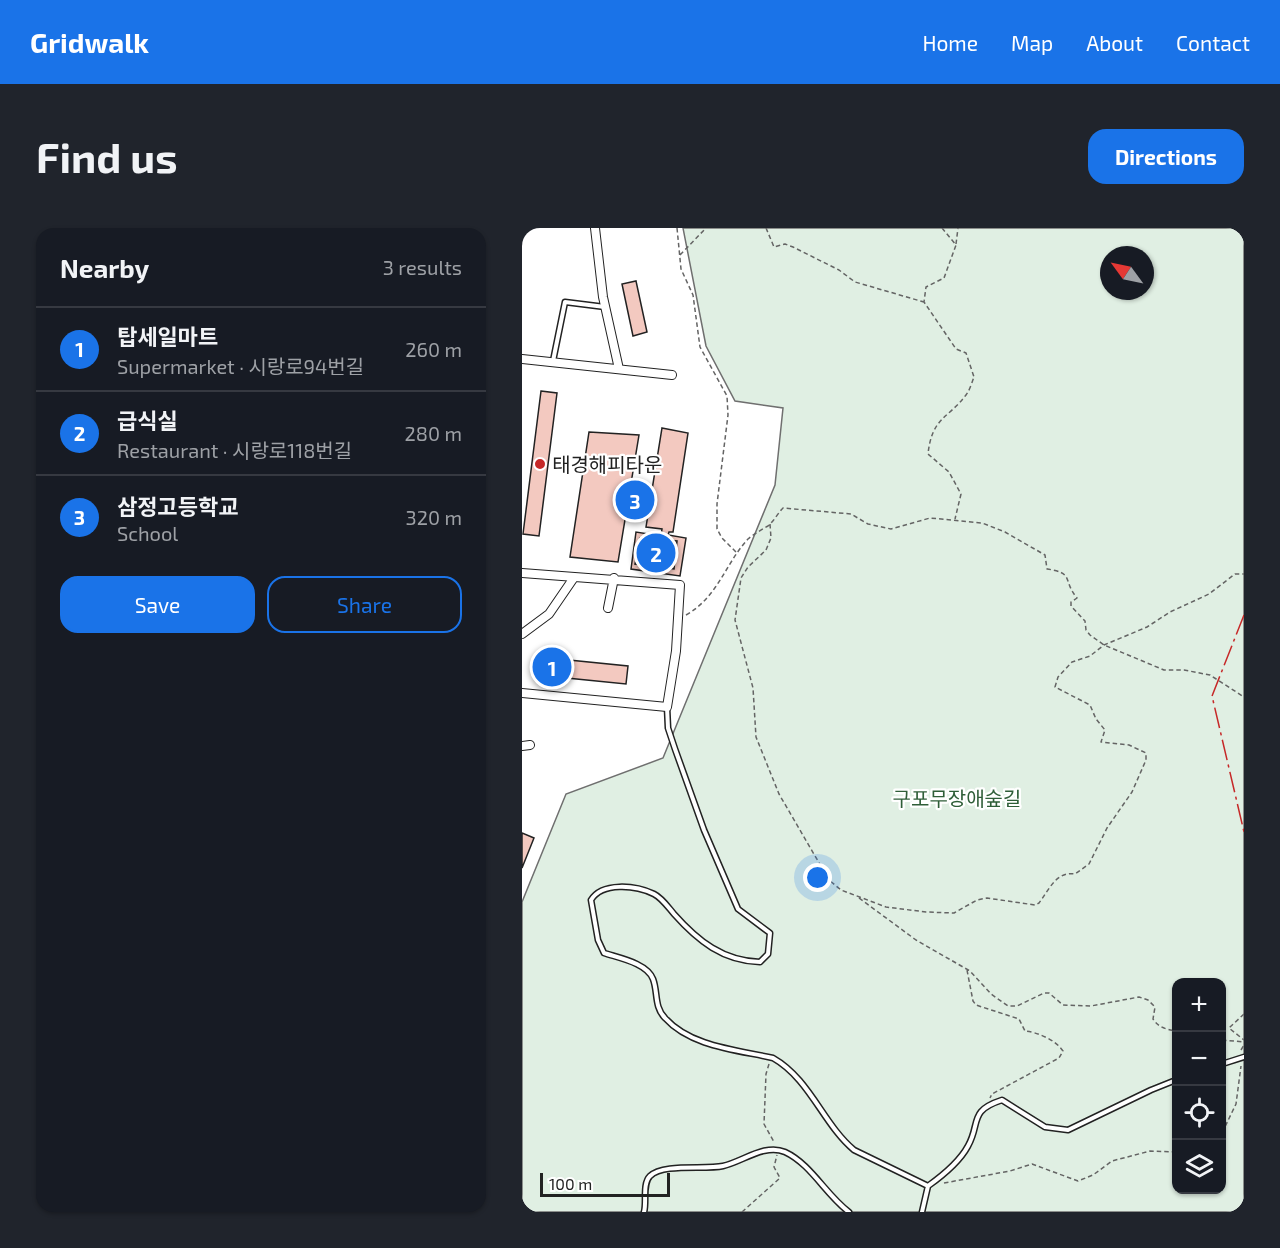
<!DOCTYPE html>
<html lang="en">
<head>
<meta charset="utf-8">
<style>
	:root { --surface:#171b24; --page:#20242c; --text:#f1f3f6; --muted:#9ea1a6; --line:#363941; --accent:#1a73e8 }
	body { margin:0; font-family:"Exo 2","Noto Sans KR",sans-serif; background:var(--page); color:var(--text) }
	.controls { position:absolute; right:18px; bottom:18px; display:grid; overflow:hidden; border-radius:12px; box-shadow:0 2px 4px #0004 }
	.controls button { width:54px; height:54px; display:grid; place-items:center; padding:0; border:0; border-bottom:2px solid var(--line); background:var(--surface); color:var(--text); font:30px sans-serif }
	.compass { position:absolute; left:578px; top:18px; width:54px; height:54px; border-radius:50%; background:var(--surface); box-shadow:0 2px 4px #0004; rotate:303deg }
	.scale { position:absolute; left:18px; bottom:15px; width:130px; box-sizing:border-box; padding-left:6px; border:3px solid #222; border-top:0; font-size:16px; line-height:21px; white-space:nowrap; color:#222; -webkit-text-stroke:4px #fff; paint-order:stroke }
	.you { position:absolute; left:296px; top:650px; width:21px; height:21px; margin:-15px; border:4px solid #fff; border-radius:50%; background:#1a73e8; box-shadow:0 0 0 9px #1a73e833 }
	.badge { display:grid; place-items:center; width:39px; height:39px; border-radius:50%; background:var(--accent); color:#fff; font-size:20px; font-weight:700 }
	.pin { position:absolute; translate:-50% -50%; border:3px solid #fff; box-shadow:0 2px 6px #0006 }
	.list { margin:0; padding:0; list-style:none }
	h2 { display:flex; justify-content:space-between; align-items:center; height:78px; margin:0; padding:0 24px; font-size:26px }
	h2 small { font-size:20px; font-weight:400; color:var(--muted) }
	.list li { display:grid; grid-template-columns:39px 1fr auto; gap:18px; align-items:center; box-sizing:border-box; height:84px; padding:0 24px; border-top:2px solid var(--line) }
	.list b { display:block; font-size:22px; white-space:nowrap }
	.list p { margin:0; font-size:20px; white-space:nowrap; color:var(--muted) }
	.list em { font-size:20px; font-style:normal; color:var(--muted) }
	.actions { display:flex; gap:12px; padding:18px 24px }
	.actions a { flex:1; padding:14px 0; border:2px solid var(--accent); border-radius:18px; text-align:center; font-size:21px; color:var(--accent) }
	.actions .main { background:var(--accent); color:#fff }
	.icon { flex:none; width:33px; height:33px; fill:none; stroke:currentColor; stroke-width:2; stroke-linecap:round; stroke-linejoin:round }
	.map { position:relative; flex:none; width:722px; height:984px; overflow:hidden; border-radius:18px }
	header { display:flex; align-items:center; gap:36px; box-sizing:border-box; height:84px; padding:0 30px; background:var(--accent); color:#fff }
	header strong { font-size:28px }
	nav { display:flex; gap:33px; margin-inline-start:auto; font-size:21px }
	.intro { display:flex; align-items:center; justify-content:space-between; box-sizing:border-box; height:144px; padding:0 36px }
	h1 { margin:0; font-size:42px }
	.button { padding:15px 27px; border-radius:18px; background:var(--accent); color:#fff; font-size:21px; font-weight:700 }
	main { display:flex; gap:36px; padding:0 36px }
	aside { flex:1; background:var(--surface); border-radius:18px; box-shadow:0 2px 4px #0004 }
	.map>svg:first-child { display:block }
</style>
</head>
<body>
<header>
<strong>Gridwalk</strong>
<nav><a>Home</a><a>Map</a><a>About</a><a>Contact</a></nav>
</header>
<div class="intro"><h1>Find us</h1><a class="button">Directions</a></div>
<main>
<aside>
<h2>Nearby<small>3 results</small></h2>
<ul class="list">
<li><span class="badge">1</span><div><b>탑세일마트</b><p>Supermarket · 시랑로94번길</p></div><em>260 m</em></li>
<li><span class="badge">2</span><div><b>급식실</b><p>Restaurant · 시랑로118번길</p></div><em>280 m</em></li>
<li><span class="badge">3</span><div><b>삼정고등학교</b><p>School</p></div><em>320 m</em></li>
</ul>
<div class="actions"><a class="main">Save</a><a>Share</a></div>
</aside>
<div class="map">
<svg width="722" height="984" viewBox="0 0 722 984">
	<rect width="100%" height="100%" fill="#fff"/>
	<path fill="#e0efe3" stroke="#6f6f6f" stroke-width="1.5" fill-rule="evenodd" d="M161,0H722V984H0V674L44,566L141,530L253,257L261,180L213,173L184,118ZM587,27H623V63H587ZM654,754H700V962H654Z"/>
	<path fill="#f3c9c0" stroke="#222" stroke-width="1.5" d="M114,53L125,104L111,108L100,56Z
		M19,163L35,165L17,308L1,306Z
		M140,200L166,205L151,304H147L146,307L164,310L158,348L109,341L114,304L139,308L140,301L124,299Z
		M67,204L117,207L96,334L48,329Z
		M118,310L155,313L152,341L113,336Z
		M27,430L106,438L104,456L25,448Z
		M0,605L12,610L0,640Z"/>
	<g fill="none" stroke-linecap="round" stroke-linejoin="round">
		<g stroke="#222" stroke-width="7">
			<path id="lane" d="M31,133L43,74L83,79
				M145,479L146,500L153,521L182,602L216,681L248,705L246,726L238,734C201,733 176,713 152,686C146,679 140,670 132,666C113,657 80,654 69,672L76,712L82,725C97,730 125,735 131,751C136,764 132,779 143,790C169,819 216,822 251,830C288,851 301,896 332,922L406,958C420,948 438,933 446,918C459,895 446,883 480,872L523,899L546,902L629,862L654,852
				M700,836L722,829
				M122,984C125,974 120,956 128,948C141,935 183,942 201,938C220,934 243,915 263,924C289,936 304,967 327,984
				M400,984L406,958"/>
		</g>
		<g stroke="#222" stroke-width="10">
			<path id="street" d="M73,0L81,69L97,141
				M0,131L150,147
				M0,345L158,357L154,423L145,479L0,465
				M86,380L92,350
				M0,406L27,386L51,351
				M0,518L8,517"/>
		</g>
		<path stroke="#646464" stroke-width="1.5" stroke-dasharray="4.5 3" stroke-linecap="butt" d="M155,0L159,41L171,67L178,119L205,168L206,187L195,276V301L200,310L215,325
			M244,0L252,19L263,16L271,19L317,42L333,54L402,74
			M420,0L434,17L422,50L404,59L402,74L434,121L444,125L452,149C450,154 448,162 444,167C426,191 410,189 406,226L427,244L439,266L433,291
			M434,16L436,0
			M158,27L184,0
			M248,296L249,310L244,322L226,339L219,350L213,392L231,460L234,509L257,566L307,652L319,662L364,679L404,684L432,685L455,672L465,670L513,677L517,675C527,662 534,643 553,646L567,636L585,600L610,564L624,532V525L607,517L579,514L583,502L574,491L568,477L533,459L536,449L550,434L568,428L582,417L625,399L648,384L687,366L713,346H722
			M164,387C196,369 203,336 226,311C232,306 239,302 246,298C252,293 256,285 261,280L329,286L346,296L369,301L408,290L460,295L483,304L523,327L525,341C553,345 540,352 555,370L549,374V378L563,393L564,402L568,407L582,417L642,442H662L688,447L722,469
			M337,670L394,712L448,743L469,766L486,778H495L522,765H527L541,777L569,778L617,769L626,772L633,779L631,791C637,800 644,801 654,803
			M445,742L451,773L454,777L497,791L503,803C515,804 534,812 541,823L537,830L470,866L468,870
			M722,786L707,800L722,812
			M700,812L722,814
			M719,822L722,817
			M247,836L244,846L242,896L252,914
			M700,905L714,876L719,838
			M422,955L488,943L510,936L556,953L571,947L590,933L628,923L654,924
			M220,984L258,950L252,939L255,927"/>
		<use href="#lane" stroke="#fff" stroke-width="4"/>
		<use href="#street" stroke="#fff" stroke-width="8"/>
		<path stroke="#c62828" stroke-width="1.5" stroke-dasharray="21 4.5 3 4.5" stroke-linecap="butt" d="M722,387L690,468L722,604"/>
	</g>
	<circle fill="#c62828" stroke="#fff" stroke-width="2" cx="18" cy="236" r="6"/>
	<g text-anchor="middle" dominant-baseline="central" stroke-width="4.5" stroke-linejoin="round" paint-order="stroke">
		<g font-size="20" fill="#222" stroke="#fff" text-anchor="start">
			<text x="30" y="236">태경해피타운</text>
		</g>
		<g font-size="20" fill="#2f5e38" stroke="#fff">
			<text x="435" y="570">구포무장애숲길</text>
		</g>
	</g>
</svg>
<div class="controls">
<button>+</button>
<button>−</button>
<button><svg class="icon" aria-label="locate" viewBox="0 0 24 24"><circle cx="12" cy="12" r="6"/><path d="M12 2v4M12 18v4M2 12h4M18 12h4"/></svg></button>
<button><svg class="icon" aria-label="layers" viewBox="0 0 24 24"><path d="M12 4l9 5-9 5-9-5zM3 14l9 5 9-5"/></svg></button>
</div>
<svg class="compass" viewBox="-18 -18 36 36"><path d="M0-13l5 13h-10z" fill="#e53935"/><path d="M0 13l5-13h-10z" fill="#9ea1a6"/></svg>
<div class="scale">100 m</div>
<div class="you"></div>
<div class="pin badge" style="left:30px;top:439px">1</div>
<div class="pin badge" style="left:134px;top:325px">2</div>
<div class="pin badge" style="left:113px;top:272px">3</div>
</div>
</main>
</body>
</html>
